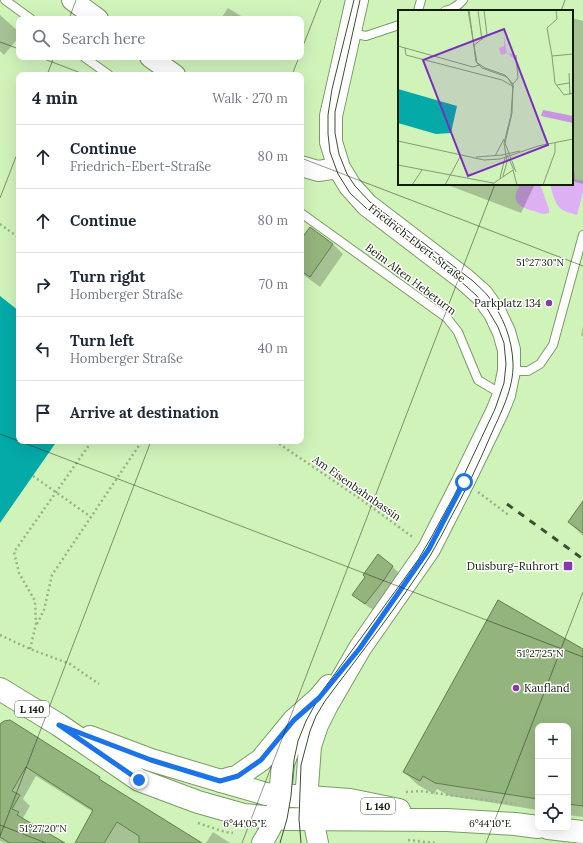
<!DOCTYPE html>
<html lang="en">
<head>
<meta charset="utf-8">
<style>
	:root { --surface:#fff; --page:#f6f6f7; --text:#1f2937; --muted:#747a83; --line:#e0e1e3 }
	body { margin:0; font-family:Lora,serif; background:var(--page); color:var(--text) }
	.controls { position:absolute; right:12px; bottom:12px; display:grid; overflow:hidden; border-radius:8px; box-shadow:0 4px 16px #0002 }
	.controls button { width:36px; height:36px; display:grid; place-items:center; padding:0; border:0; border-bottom:1px solid var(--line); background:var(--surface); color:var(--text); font:20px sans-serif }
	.stop { position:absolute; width:12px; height:12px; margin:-9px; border:3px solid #1a73e8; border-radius:50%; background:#fff }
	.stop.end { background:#1a73e8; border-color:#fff; box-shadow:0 1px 4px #0008 }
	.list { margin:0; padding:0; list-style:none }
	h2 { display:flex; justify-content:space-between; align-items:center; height:52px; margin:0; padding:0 16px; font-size:17px }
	h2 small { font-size:13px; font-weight:400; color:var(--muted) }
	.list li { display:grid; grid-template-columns:26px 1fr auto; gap:12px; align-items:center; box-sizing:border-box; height:64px; padding:0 16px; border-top:1px solid var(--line) }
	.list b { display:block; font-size:15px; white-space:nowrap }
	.list p { margin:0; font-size:13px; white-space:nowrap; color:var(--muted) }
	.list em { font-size:13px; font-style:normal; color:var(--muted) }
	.icon { flex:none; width:22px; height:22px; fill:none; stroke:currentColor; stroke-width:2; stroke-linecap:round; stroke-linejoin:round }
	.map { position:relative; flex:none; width:583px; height:843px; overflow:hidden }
	.search { position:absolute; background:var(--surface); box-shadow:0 4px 16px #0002; left:16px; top:16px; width:288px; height:44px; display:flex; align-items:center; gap:10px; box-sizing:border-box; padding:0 14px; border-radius:8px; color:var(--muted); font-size:15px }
	.panel { position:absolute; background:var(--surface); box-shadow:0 4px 16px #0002; left:16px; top:72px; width:288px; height:372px; border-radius:8px }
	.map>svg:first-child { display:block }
</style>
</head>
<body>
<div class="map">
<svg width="583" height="843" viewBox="0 0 583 843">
	<rect width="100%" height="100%" fill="#d0f3ba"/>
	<path fill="#dcb0f3" d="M572,172L575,173V179L583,181V192L577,215C572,213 565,212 561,209C555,205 552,191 550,184H572Z
		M521,184H540L549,209V213C544,215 539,213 534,211C525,209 513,205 516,193C517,190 519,187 521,184Z"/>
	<path fill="#04aaa8" d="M0,296L19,311V441H57L0,523Z"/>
	<path fill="#0003" d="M228,8L246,19H224L222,17Z
		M539,9L547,11H538Z
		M0,15L19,32V37L4,55L0,51Z
		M572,18L583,21V184L572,181Z
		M445,184H532L534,186L521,213Z
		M310,228L333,244L343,254L320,287L301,273V241Z
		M583,327V337L581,335Z
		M583,503V536L569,522Z
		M392,566L399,573L391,587L373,610L360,601L353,594Z
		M583,650V817L568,815V726H538V810L450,796L437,789L434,794L418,785L404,772Z
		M0,725L99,778L105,784L200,843H76L93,812L36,776L23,799L30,806L23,818L26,821L65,843H4L0,841Z
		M213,832L230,843H206Z"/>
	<path fill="#94b47e" stroke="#607f4b" d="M310,227L333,244L310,277L301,271V239Z
		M583,501V533L568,522Z
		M378,554L393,566L384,580L365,604L352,595L365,577L363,575Z
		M498,600L583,649V806L568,804V726H538V799L435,783L423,776L420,781L403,772Z
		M10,720L100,777L99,779L202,843H139V836L117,822L104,843H75L93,810L26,767L12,791L20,795L12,809L19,812L17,815L65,843H10L0,837V724L4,721Z"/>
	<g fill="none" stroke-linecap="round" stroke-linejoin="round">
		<g stroke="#7b9b66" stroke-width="10">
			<path id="service" d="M5,0L31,19
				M418,11L421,0
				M445,11C453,9 458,6 463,0
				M350,33L366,36L399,25
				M84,57L109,75
				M301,213L447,318L458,332L478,380L503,395
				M510,371H528L540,364L553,345L583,235"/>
		</g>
		<g stroke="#7b9b66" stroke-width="22">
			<path id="tertiary" d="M72,0L98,19
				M150,57L175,75
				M301,166L318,171L339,168
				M313,819L318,843
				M262,843L268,833L276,818"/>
		</g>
		<g stroke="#7b9b66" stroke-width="24">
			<path id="secondary" d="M221,781L238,776L261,760L294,720L319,698L329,686
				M312,815L307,787L310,746L317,725L327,705L360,648L429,549L463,482L497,412L504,395L509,371V350L504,332L495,313L482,295L464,279L367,205L350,186L339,168L331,142V116L357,0
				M276,818L280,796L283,764L292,738L300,725"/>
		</g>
		<g stroke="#7b9b66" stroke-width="24">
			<path id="primary" d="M0,689L59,725L139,780L198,802L244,815L287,819L447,820L515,824L538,827
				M90,737L151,760L221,781L266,794L350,800L399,810
				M548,828L583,832"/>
		</g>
		<path stroke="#97b385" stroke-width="2.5" stroke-dasharray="2 3" stroke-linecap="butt" d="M572,179L583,181
			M0,224L19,238
			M275,441L359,498L414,538
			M33,476L91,517
			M478,492L510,516
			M37,624L44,610L52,575L142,441
			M0,635L30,649L70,664L99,684
			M30,649L36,624L35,601L19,573L14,552L92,441
			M406,792L420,791L516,804
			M198,823L225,832L233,833
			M408,840L435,843"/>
		<use href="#service" stroke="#fff" stroke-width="8"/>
		<use href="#tertiary" stroke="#fff" stroke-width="20"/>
		<use href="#secondary" stroke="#fff" stroke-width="22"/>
		<use href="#primary" stroke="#fff" stroke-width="22"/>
		<path stroke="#3d4f31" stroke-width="1" d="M280,843L287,819L291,796L294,760L298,741L306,721L323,690L418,560L432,536L455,494L495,409L504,383L506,364L504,343L498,327L488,310L476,295L457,278L366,208L350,193L338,174L330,152L328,134V115L332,89L354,0
			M301,843L299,819L301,765L310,731L316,716L325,701C361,653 398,606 430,556C437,544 444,531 450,519C465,492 478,465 490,437C500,414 514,389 513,363C512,338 503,316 488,296C484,291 478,286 473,281L370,202L355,186L347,174L339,154L335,133V112L360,0"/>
		<path stroke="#3d4f31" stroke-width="3" stroke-dasharray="7 7" stroke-linecap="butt" d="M507,504L583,559"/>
	</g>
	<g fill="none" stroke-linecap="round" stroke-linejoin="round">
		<path stroke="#1a73e8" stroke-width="5" d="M139,780L59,725L151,760L220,781L238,776L261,760L294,720L319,698L360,648L429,549L464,482"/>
	</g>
	<path fill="none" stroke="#111d08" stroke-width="1" stroke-opacity="0.45" d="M561,11L565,0M69,19L76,0M0,42L19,49M301,51L321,0M39,57L86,75M47,75L54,57M292,75L299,57M301,158L583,266M0,198L19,149M0,434L19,441M19,441L583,657M0,825L46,843M0,836L151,441M242,843L495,184M486,843L583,592"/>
	<g fill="#8739aa" stroke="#fff" stroke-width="1.5">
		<circle cx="549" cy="303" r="4"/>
		<rect x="563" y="561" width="10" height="10" rx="2"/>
		<circle cx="516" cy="688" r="4"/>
	</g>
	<g text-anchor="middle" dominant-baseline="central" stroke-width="3" stroke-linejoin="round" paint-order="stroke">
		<g fill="#fff" stroke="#586152" stroke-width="1">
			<rect x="15" y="701" width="34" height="16" rx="3"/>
			<rect x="361" y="798" width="34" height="16" rx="3"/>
		</g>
		<g font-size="10" font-weight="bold" fill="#111d08">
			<text x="32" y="709">L 140</text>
			<text x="378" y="806">L 140</text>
		</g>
		<g font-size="11" fill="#111d08" stroke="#fff">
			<text transform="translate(417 243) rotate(38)">Friedrich-Ebert-Straße</text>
			<text transform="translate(411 279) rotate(37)">Beim Alten Hebeturm</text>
			<text transform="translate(357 488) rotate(35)">Am Eisenbahnbassin</text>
		</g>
		<g font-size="11" fill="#111d08" stroke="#fff" text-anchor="end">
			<text x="541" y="303">Parkplatz 134</text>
			<text x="559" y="566">Duisburg-Ruhrort</text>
			<text x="524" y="688" text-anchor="start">Kaufland</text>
		</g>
	</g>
	<g transform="translate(398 10)">
		<rect width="175" height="175" fill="#d0f3ba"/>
		<path d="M106,26L109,43L116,44V49L109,43L103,45L101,38L106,36Z" fill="#dcb0f3"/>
		<path d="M145,100L175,106V113L143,106Z" fill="#c696df"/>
		<path d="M0,79L59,96L53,123L38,124L0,113Z" fill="#04aaa8"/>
		<path fill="none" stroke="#849d73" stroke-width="1" d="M70,0L79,53L84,58L109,67L115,76L113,105L106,133L109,152L105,166M71,0L78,52L87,58L107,65L115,74L114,103L107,133L112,146M80,1L84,30M0,36L75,57L81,55M75,36L89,25L86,0M7,38L8,45L104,70L116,77M175,44L154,46L157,73L166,85L175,83M154,46L149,18L159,9L158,0M171,63L172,85M115,74L120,68L118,45M159,75L171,73M0,131L86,150L102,149L140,136L175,129M109,145L116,160M97,146L106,129M112,146L118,162M78,147L104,145L122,141M0,155L95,173M102,168L107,148M14,175L24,160M47,175L63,145M93,175L115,160L119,175M145,175L157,142V132"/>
		<path fill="#7b2cbf" fill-opacity="0.15" stroke="#7b2cbf" stroke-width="2" d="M106,19L150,135L70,166L25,50Z"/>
		<rect width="175" height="175" fill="none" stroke="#111d08" stroke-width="2"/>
	</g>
	<g font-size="10" text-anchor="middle" fill="#111d08" stroke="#fff" stroke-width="3" stroke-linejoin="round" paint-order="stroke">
		<text x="540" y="266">51°27'30"N</text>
		<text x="540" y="657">51°27'25"N</text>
		<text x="245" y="827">6°44'05"E</text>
		<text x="490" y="827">6°44'10"E</text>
		<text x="43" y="832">51°27'20"N</text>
	</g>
</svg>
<div class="controls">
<button>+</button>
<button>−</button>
<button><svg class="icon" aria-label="locate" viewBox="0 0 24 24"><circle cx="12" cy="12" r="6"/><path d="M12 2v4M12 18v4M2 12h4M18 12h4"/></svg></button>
</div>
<div class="stop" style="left:464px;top:482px"></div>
<div class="stop end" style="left:139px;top:780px"></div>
<div class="search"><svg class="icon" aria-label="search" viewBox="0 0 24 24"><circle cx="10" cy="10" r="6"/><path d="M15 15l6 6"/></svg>Search here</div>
<section class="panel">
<h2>4 min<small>Walk · 270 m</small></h2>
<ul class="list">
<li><svg class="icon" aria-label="ahead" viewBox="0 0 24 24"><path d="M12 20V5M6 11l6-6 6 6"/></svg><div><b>Continue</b><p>Friedrich-Ebert-Straße</p></div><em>80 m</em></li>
<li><svg class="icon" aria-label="ahead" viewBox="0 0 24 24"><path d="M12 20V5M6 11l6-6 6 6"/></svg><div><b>Continue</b></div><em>80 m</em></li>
<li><svg class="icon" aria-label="right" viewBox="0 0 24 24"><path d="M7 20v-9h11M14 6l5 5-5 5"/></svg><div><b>Turn right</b><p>Homberger Straße</p></div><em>70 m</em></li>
<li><svg class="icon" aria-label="left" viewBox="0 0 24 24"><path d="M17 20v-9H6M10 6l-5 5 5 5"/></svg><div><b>Turn left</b><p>Homberger Straße</p></div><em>40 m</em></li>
<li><svg class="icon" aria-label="arrive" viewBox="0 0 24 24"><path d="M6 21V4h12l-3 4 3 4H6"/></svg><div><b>Arrive at destination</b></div></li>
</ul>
</section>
</div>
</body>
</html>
